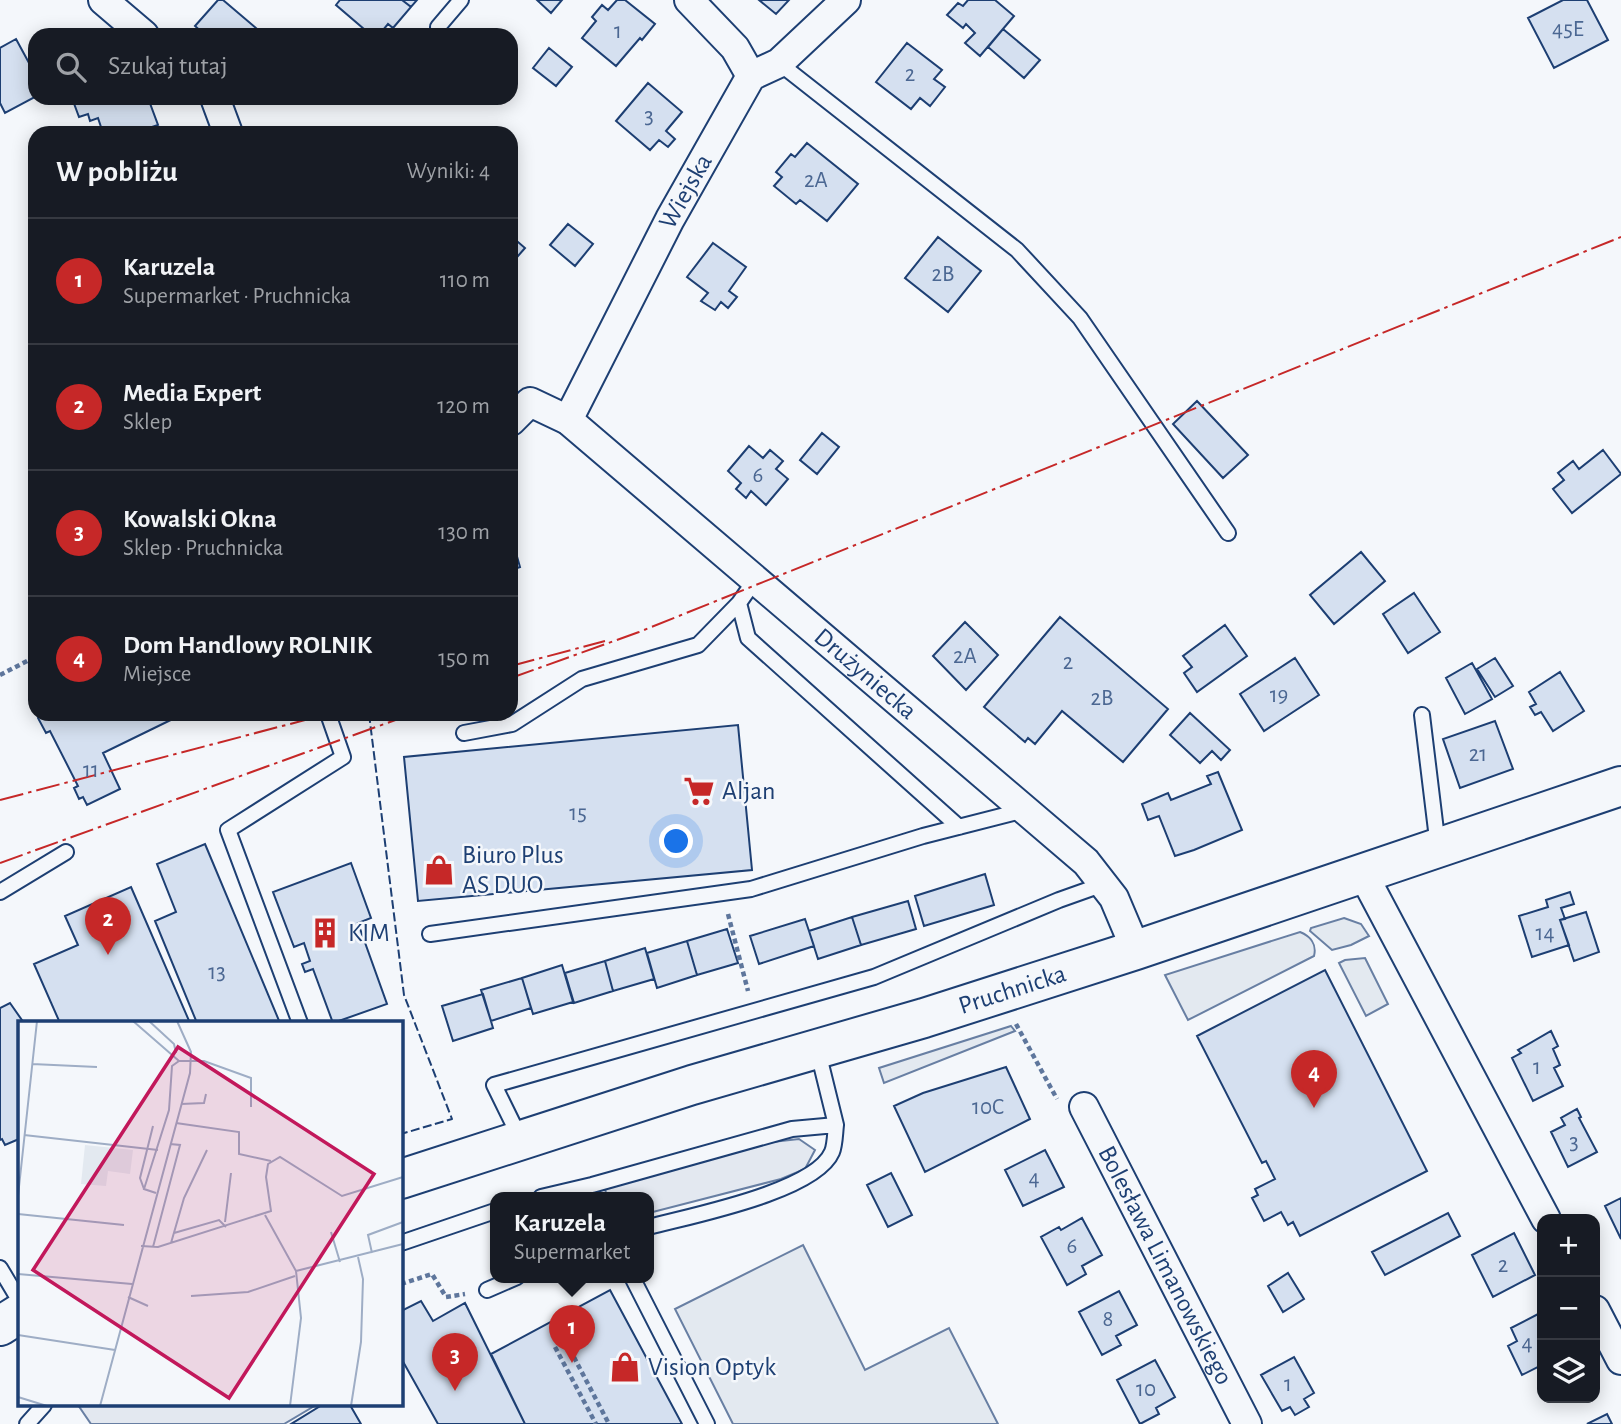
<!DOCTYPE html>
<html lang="pl">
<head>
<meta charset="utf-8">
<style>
	:root { --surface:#171b24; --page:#20242c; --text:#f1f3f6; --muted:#9ea1a6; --line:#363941; --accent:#c62828 }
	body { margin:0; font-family:"Alegreya Sans",sans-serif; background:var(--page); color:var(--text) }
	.controls { position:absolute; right:21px; bottom:21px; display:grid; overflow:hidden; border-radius:14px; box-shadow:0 4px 18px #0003 }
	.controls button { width:63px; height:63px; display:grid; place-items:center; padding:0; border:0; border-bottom:2px solid var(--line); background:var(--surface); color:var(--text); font:35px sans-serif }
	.you { position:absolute; left:677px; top:842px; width:24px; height:24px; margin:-18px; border:5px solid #fff; border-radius:50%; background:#1a73e8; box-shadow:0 0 0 10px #1a73e833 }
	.badge { display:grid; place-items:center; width:46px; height:46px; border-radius:50%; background:var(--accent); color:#fff; font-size:23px; font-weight:700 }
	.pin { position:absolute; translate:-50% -58px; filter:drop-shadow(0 2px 4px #0008) }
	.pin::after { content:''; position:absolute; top:37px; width:24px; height:21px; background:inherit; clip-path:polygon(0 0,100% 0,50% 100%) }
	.popup { position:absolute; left:490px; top:1192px; width:164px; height:91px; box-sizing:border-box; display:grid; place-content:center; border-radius:14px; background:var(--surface); filter:drop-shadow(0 2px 5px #0005); font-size:23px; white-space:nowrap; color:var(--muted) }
	.popup b { font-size:26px; color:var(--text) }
	.popup::after { content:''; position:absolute; left:50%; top:100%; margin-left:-14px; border:14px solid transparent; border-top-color:var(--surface) }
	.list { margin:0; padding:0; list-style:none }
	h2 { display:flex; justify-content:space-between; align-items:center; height:91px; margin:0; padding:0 28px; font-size:30px }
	h2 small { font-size:23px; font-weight:400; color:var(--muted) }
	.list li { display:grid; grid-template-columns:46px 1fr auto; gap:21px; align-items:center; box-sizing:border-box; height:126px; padding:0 28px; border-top:2px solid var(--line) }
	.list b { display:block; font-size:26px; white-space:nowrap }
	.list p { margin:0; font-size:23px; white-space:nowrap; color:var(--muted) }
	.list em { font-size:23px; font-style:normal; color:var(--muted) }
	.icon { flex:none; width:38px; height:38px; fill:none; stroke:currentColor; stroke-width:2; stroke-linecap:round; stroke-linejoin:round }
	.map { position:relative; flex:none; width:1621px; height:1424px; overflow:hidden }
	.search { position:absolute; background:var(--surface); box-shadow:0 4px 18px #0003; left:28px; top:28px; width:490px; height:77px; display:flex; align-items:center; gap:18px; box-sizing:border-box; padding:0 24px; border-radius:21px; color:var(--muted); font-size:26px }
	.panel { position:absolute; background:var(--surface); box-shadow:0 4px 18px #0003; left:28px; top:126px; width:490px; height:595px; border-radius:21px }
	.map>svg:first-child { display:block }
</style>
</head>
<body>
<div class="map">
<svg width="1621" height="1424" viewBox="0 0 1621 1424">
	<rect width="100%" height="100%" fill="#f4f7fb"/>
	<path fill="#e3e9f0" stroke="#687fa3" stroke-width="2" d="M1344,918L1361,924L1369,936L1351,945L1332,950L1310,931L1311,928Z
		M1300,932C1310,936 1317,944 1314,956L1188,1020L1165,975Z
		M1365,958L1388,1004L1366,1016L1339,963L1345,960Z
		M1011,1026L1015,1031L884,1083L879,1068Z
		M803,1245L865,1370L949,1328L998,1424H733L675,1309Z"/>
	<path fill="#e3e8f0" stroke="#687fa3" stroke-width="2" d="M799,1139L815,1150L805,1169L781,1179L649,1213V1197H607L605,1189L645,1174L772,1142Z
		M78,1405H316L284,1424H91Z"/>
	<path fill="#d5e0f0" stroke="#1d3f73" stroke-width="2" d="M218,0H223L256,28L250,35H205L195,26Z
		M340,0H402L411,7L393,28L388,24L379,35H371L336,5Z
		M402,0H417L411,7Z
		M537,0H562L551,13Z
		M617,0H625L655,24L642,40L640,38L616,66L582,38L596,21L592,17L602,5L608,10Z
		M759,0H789L776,14Z
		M968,0H995L1014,16L980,56L965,43L975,33L966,24L963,28L947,15L958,3L963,6Z
		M1563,0H1587L1608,40L1554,68L1528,18Z
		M1003,29L1040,60L1024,78L988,47Z
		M16,39L35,74V97L5,113L0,103V48Z
		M907,43L942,70L934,79L945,87L930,106L920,98L911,109L876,82Z
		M549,48L572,67L556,86L533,68Z
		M648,83L682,112L666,131L675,139L668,147L659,140L650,150L616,121Z
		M72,98H148L158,125L134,133H103L98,118L90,121L88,114L79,117Z
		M807,143L858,184L827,221L800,200L796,204L774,186L782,177L776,172L791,154L795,157Z
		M568,224L593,244L575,266L550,245Z
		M511,236L525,248L511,264Z
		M938,237L981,271L948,312L905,278Z
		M713,243L746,267L729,291L737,297L728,308L721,302L715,310L701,301L708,293L687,277Z
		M1197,401L1248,455L1223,478L1173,424Z
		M822,433L839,447L817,474L800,460Z
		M749,446L763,458L770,450L783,461L776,469L788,479L766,505L751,491L746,498L736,489L741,483L728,471Z
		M1603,450L1621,474L1572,513L1553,489L1564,480L1558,473L1573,461L1579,469Z
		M1361,552L1385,581L1334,624L1310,595Z
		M516,553L520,567L511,570V554Z
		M1414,593L1440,632L1408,653L1383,614Z
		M1060,617L1168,709L1123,762L1062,711L1035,744L1028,738L1025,742L984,707Z
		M965,622L998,655L966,690L933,656Z
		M1225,625L1247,656L1197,692L1184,673L1192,667L1183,656Z
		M1295,658L1319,695L1264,731L1240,694Z
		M1495,658L1513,686L1495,697L1477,669Z
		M1472,663L1492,699L1465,714L1446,678Z
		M1560,672L1584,711L1553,731L1541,712L1535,715L1530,707L1536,704L1529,692Z
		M1190,713L1230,750L1221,760L1212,751L1200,763L1170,735Z
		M42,714H183L103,753L120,789L87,805L83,797L79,799L74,788L78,786L50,731L46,733L38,718Z
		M1495,721L1513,769L1460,788L1443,739Z
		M738,725L752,870L418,901L404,757Z
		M1218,772L1242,830L1194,850L1175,856L1159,816L1148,820L1142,804L1168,793L1171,800L1211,784L1207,776Z
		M205,844L280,1023H197L155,921L176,912L157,864Z
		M351,863L371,918L358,923L387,1004L333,1023L313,969L305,972L302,964L310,961L304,943L294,947L273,892Z
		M985,874L994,905L924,926L915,896Z
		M131,887L190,1023H60L34,964L78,945L65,916Z
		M1570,892L1574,904L1561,908L1565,919L1560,920L1569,945L1532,957L1519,916L1548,907L1546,900Z
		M908,901L916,929L861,945L852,917Z
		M1586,912L1599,952L1574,961L1560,920Z
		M852,917L861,945L818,959L809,931Z
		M805,919L814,946L759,964L750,936Z
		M727,929L738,963L697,975L687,941Z
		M687,941L697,975L657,988L647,953Z
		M645,948L654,979L613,991L605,961Z
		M605,961L613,991L574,1003L565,973Z
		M562,965L573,1002L533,1014L522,978Z
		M1325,970L1427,1171L1300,1236L1293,1222L1288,1225L1281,1212L1264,1221L1252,1198L1258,1195L1255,1189L1275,1179L1266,1161L1262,1163L1197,1036Z
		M522,978L531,1008L491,1021L481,990Z
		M483,994L493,1028L453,1041L442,1006Z
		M10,1003L24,1023H19V1139L5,1145L2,1139L0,1140V1008Z
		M1551,1031L1558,1046L1553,1049L1560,1065L1554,1068L1563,1086L1533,1101L1512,1058L1521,1053L1518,1050Z
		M1006,1067L1030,1119L925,1172L894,1106L923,1093Z
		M1577,1109L1581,1117L1579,1118L1597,1152L1568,1167L1551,1132L1565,1125L1561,1118Z
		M1045,1150L1064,1187L1023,1206L1005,1170Z
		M891,1173L912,1215L888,1227L867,1185Z
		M1621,1198V1239L1605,1206Z
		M1448,1213L1460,1236L1385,1275L1372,1252Z
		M1082,1218L1102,1255L1082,1266L1086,1274L1067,1285L1041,1237L1059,1227L1061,1230Z
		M1514,1233L1535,1275L1493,1297L1472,1255Z
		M1288,1273L1304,1299L1283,1312L1268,1286Z
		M610,1290L682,1424H525L491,1354Z
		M1119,1291L1137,1325L1116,1336L1121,1345L1102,1355L1079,1312Z
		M421,1301L433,1321L465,1303L525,1424H438L401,1358V1311Z
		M1542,1312V1365L1522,1375L1508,1346L1517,1341L1511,1328Z
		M1294,1357L1314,1393L1304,1399L1309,1407L1295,1415L1290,1407L1282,1411L1261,1375Z
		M1155,1360L1175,1397L1156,1408L1159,1414L1140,1424L1117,1380Z
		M322,1405H350L361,1424H291Z
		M1607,1414L1612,1424H1587Z"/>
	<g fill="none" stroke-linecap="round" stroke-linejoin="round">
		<g stroke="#1d3f73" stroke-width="18">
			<path id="lane" d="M438,27L461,0
				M779,63L1017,250L1080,318L1228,533
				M755,580L739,603L748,638L959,827
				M1422,715L1438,847
				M464,733L512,724L582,679L698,645L739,603
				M0,892L66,852
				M430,934L751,889L923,836L1025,810
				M300,1023L228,830L343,757L328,714
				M520,1138L494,1085L874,977L1059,900L1104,884
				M541,1197L592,1185L792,1129L836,1125L818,1052
				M649,1227C689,1216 815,1192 832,1152C835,1145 835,1133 836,1125
				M401,1243L495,1211
				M0,1268L19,1300
				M632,1277L707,1424
				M487,1290L517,1277
				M27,1424L44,1405"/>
		</g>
		<g stroke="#1d3f73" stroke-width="32">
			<g id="street">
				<path d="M103,0L144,35"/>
				<path d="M689,0L735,48L751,76"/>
				<path d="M215,98L228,133"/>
				<path id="s1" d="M568,420L670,219L751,76L779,63L846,0"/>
				<path id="s2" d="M511,421L530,402L568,420L1086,862L1114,898L1136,950"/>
				<path d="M1363,874L1546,1219"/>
				<path id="s3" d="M1084,1107L1247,1424"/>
				<path d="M1595,1310L1621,1360"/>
			</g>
		</g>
		<g stroke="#1d3f73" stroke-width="42">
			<g id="secondary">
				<path id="s4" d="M401,1179L692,1085L924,1018L1136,950L1621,786"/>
				<path d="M0,1326L19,1314"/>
			</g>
		</g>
		<path stroke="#5e769c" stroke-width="4.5" stroke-dasharray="5 3.5" stroke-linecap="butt" d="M0,675L35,657
			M728,914L748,991
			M1016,1024L1057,1099
			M401,1284L432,1274L446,1297L465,1294
			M566,1342L609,1424
			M555,1347L596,1424"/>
		<use href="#lane" stroke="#f4f7fb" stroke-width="14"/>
		<use href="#street" stroke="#f4f7fb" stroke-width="28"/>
		<use href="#secondary" stroke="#f4f7fb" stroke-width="38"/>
		<path stroke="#1d3f73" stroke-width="2" stroke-dasharray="9 3.5" stroke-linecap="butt" d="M369,714L404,995L452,1119L401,1134"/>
		<path stroke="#c62828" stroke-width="2" stroke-dasharray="24 5 3.5 5" stroke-linecap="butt" d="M511,666L605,641
			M511,678L639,632L1621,237
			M0,800L328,714
			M0,863L412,714"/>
	</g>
	<defs>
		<g id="supermarket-bare" transform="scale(2.415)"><path d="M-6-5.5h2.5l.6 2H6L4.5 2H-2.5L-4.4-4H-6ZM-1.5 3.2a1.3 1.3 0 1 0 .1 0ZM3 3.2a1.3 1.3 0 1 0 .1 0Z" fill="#c62828" stroke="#f4f7fb" stroke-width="2.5" paint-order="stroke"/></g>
		<g id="shop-bare" transform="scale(2.415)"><path d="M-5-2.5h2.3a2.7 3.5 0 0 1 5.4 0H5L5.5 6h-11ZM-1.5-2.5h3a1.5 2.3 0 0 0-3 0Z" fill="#c62828" stroke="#f4f7fb" stroke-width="2.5" paint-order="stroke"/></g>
		<g id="building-bare" transform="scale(2.415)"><path d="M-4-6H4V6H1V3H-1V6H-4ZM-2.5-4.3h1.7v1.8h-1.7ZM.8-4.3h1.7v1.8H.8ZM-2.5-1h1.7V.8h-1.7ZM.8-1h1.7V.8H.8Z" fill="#c62828" stroke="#f4f7fb" stroke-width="2.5" paint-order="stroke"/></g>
	</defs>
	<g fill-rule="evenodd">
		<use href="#supermarket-bare" x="699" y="791"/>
		<use href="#shop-bare" x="439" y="870"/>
		<use href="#building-bare" x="325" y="933"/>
		<use href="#shop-bare" x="625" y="1367"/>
	</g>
	<g text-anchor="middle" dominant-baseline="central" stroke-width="5" stroke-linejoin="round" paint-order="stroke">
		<g font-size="23" fill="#4b6792">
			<text x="1568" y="29">45E</text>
			<text x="618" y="31">1</text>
			<text x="910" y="74">2</text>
			<text x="649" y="116">3</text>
			<text x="816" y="180">2A</text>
			<text x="943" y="274">2B</text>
			<text x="758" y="475">6</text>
			<text x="965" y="656">2A</text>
			<text x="1068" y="662">2</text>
			<text x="1279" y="695">19</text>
			<text x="1102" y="698">2B</text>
			<text x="1478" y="754">21</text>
			<text x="91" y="770">11</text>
			<text x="578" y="813">15</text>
			<text x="1545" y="933">14</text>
			<text x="217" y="972">13</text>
			<text x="1537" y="1067">1</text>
			<text x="988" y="1107">10C</text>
			<text x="1574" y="1142">3</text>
			<text x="1034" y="1178">4</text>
			<text x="1072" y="1246">6</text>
			<text x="1503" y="1265">2</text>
			<text x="1108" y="1319">8</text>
			<text x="1527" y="1343">4</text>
			<text x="1288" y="1384">1</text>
			<text x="1146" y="1389">10</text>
		</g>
		<g font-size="26" fill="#1d3f73" stroke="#f4f7fb">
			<text stroke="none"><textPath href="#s1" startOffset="257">Wiejska</textPath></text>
			<text stroke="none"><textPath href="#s2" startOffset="460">Drużyniecka</textPath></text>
			<text stroke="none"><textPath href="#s4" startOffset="640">Pruchnicka</textPath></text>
			<text stroke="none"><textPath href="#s3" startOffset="178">Bolesława Limanowskiego</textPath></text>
		</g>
		<g font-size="26" fill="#1d3f73" stroke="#f4f7fb" text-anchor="start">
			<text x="722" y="791">Aljan</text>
			<text x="462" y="855">Biuro Plus<tspan x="462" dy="30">AS DUO</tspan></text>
			<text x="348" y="933">KIM</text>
			<text x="648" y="1367">Vision Optyk</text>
		</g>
	</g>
	<g transform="translate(18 1021)">
		<rect width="385" height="385" fill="#f4f7fb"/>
		<path d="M67,124L115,129L112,153L90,150L88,165L63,163Z" fill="#e3e9f0"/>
		<path fill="none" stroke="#9eadc5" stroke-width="2" d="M115,0L161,40H186L233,57V86M131,0L156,23L158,32M14,43L79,46M163,83L186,82L188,73M158,102L221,111V133L253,140M6,114L140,129M126,168L122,157L135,105M138,172L126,168L151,89L154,45L161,40M0,175L19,0M0,193L106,204M247,194L278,250L283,297L272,385M207,201L213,152M313,211L322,241M156,212L201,199L208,206M153,222L166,177L189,129M123,225L140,226L253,190L248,156L250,143L262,136L324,175L385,156M135,226L162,124L152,123M354,232L350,214L385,201M278,250L385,223M0,253L114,263M173,275L230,271L277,255M110,276L130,285M0,314L97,329M0,376L29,385M82,385L172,52L173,31L159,0M333,385L343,321L345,258L340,236"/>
		<path fill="#c2185b" fill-opacity="0.15" stroke="#c2185b" stroke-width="3.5" d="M160,26L356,153L211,377L15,249Z"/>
		<rect width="385" height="385" fill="none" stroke="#1d3f73" stroke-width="3.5"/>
	</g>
</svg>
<div class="controls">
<button>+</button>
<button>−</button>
<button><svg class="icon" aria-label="layers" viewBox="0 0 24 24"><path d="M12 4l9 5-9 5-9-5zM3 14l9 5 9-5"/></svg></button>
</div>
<div class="you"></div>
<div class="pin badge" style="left:572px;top:1363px">1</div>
<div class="popup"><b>Karuzela</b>Supermarket</div>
<div class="pin badge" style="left:108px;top:955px">2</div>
<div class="pin badge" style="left:455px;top:1391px">3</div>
<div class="pin badge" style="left:1314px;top:1108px">4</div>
<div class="search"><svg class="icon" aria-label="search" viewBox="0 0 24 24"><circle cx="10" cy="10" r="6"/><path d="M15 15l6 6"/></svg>Szukaj tutaj</div>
<section class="panel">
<h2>W pobliżu<small>Wyniki: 4</small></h2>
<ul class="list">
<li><span class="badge">1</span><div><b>Karuzela</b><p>Supermarket · Pruchnicka</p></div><em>110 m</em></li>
<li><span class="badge">2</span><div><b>Media Expert</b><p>Sklep</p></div><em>120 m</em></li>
<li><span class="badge">3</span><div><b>Kowalski Okna</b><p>Sklep · Pruchnicka</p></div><em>130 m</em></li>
<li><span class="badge">4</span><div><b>Dom Handlowy ROLNIK</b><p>Miejsce</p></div><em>150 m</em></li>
</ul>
</section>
</div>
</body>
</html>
